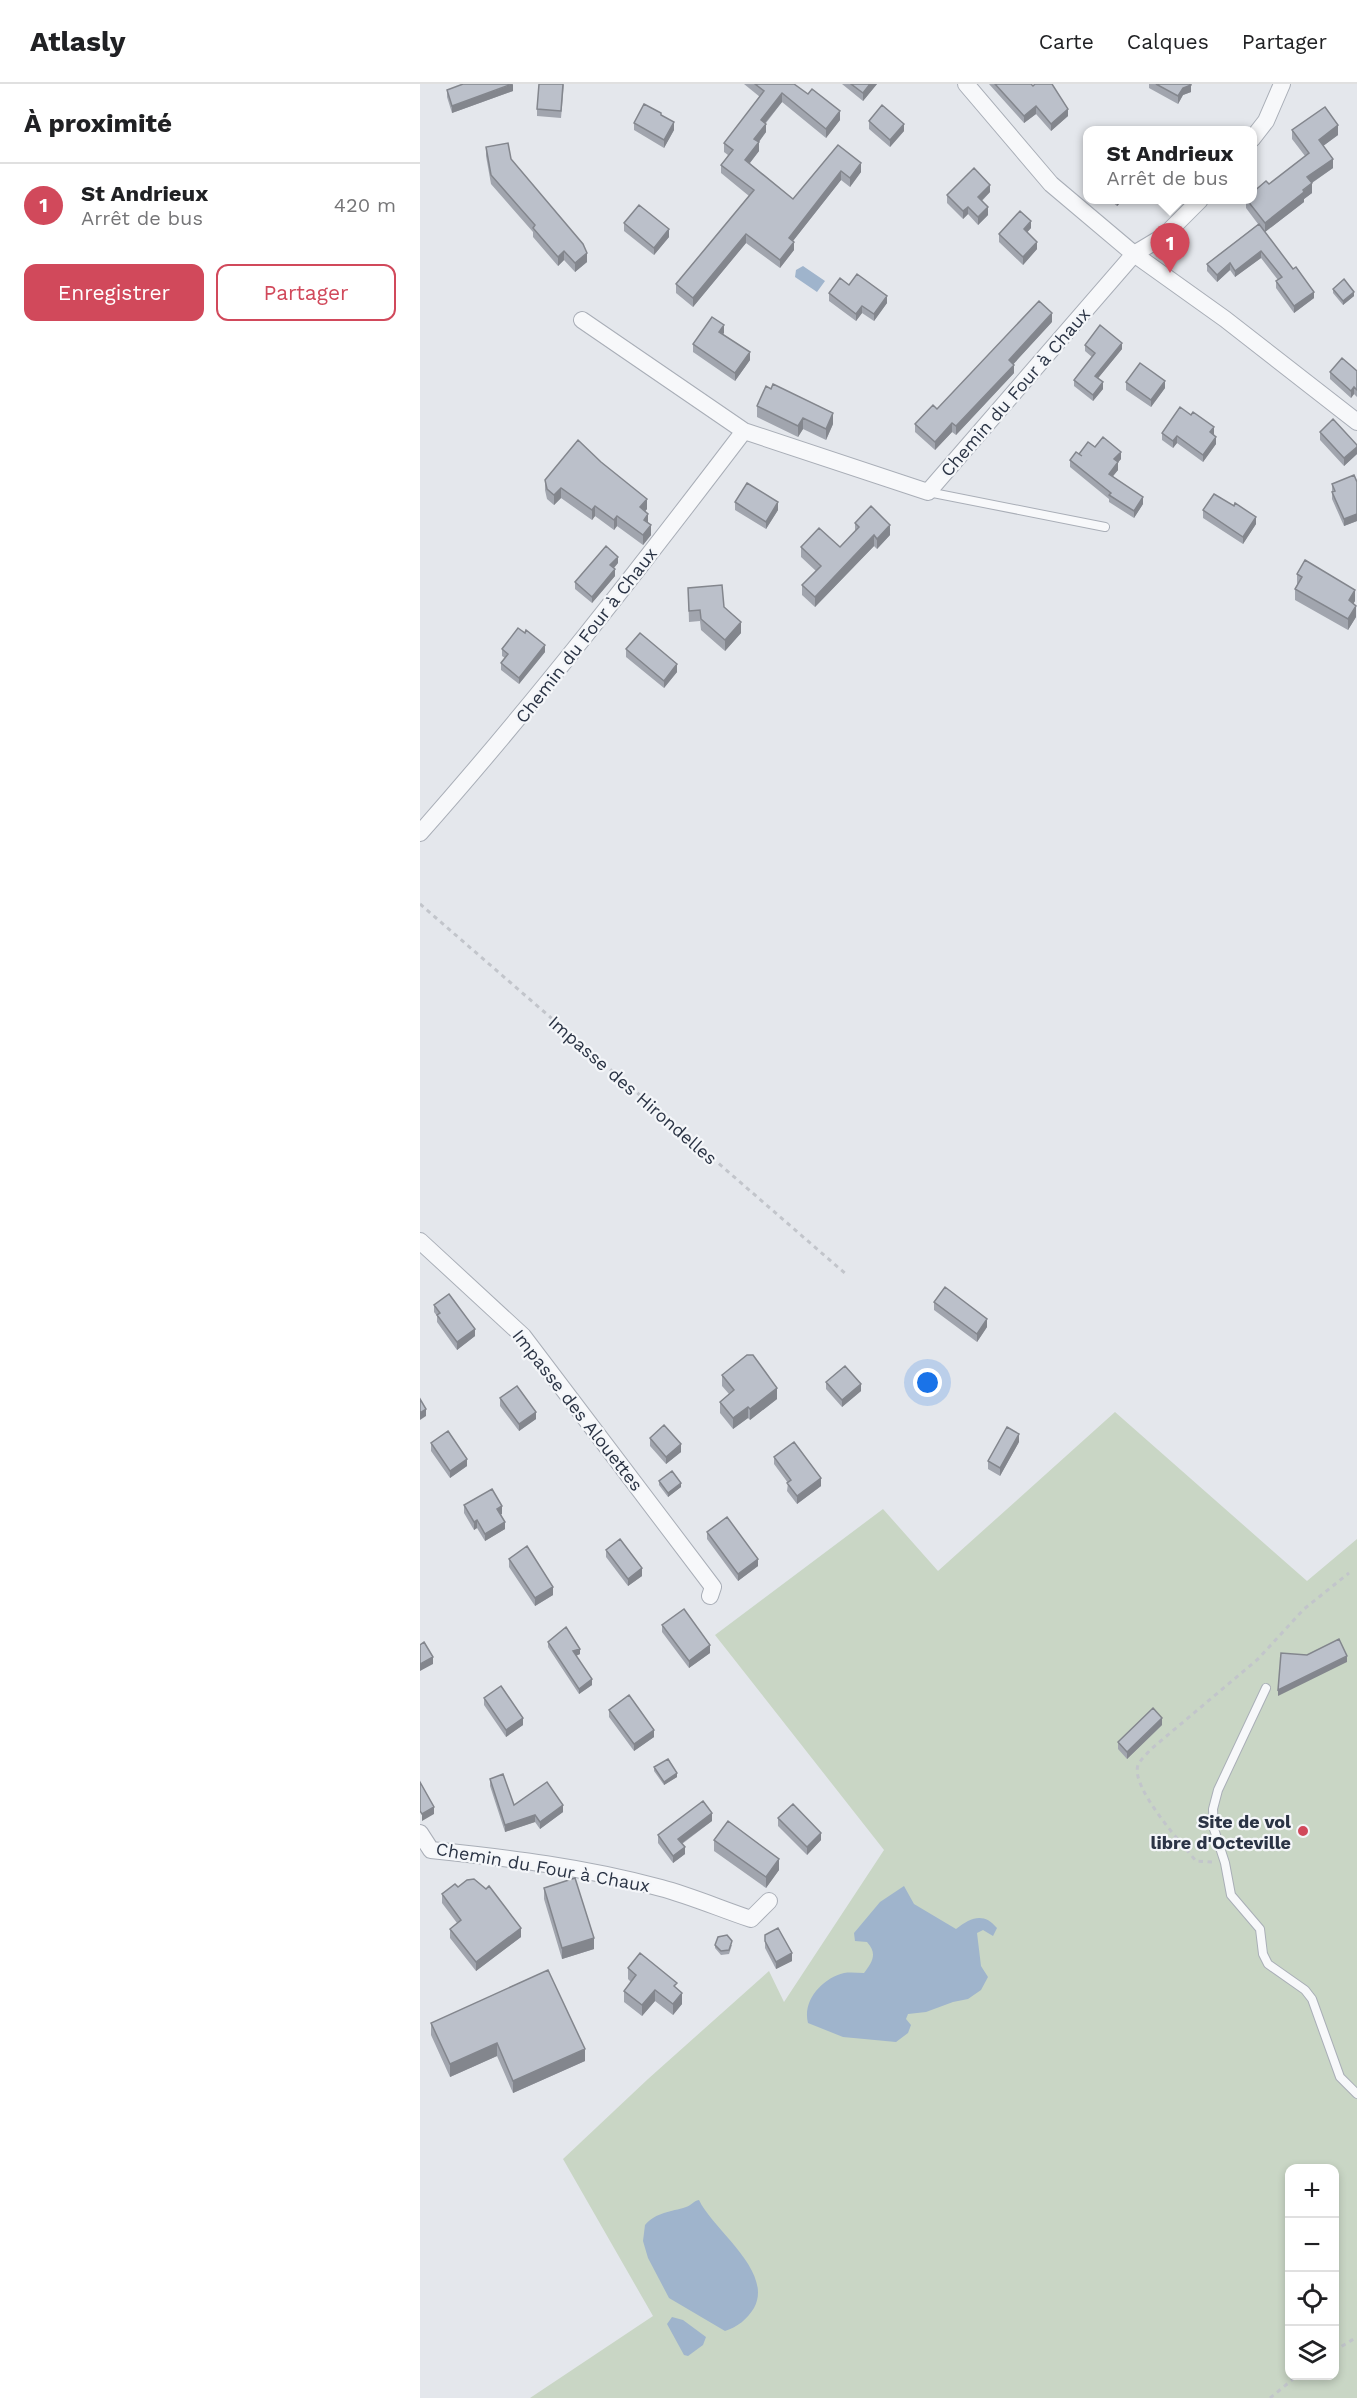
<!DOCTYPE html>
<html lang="fr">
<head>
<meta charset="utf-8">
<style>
	:root { --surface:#fff; --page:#f6f6f6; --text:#202124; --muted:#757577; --line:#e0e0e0; --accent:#d1495b }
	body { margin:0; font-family:"Work Sans",sans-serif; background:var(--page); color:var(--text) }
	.controls { position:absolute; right:18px; bottom:18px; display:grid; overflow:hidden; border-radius:12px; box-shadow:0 3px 9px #0003 }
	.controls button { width:54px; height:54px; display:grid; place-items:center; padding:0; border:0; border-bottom:2px solid var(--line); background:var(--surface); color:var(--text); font:30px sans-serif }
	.you { position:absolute; left:508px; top:1299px; width:21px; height:21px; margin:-15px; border:4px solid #fff; border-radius:50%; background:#1a73e8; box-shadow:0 0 0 9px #1a73e833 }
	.badge { display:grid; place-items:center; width:39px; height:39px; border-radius:50%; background:var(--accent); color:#fff; font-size:20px; font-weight:700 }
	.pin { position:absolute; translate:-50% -50px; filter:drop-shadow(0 2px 3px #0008) }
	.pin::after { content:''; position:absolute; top:32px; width:21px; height:18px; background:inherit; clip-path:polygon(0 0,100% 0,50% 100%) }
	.popup { position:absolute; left:663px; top:42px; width:174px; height:78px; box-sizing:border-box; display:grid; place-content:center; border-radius:12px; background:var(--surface); filter:drop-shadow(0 2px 4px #0005); font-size:20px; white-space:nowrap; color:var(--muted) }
	.popup b { font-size:22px; color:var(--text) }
	.popup::after { content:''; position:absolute; left:50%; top:100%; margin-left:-12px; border:12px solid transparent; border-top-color:var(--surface) }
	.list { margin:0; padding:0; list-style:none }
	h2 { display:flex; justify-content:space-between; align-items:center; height:78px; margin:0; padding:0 24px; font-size:26px }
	h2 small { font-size:20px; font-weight:400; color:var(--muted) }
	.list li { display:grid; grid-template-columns:39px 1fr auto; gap:18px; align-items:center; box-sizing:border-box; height:84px; padding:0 24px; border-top:2px solid var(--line) }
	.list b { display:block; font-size:22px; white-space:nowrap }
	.list p { margin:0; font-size:20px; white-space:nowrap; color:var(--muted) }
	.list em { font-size:20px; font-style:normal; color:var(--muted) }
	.actions { display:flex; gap:12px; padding:18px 24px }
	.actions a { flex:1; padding:14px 0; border:2px solid var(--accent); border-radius:12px; text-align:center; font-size:21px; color:var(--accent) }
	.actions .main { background:var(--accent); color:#fff }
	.icon { flex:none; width:33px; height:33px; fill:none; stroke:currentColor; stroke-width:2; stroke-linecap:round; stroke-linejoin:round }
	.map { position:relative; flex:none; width:937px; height:2314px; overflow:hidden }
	header { display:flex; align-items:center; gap:36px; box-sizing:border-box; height:84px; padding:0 30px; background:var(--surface); border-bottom:2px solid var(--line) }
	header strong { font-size:28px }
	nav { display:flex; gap:33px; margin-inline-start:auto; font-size:21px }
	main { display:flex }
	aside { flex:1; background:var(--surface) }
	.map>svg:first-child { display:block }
</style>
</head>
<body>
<header>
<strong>Atlasly</strong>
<nav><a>Carte</a><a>Calques</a><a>Partager</a></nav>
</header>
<main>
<aside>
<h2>À proximité<small></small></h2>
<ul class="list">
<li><span class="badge">1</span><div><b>St Andrieux</b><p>Arrêt de bus</p></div><em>420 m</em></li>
</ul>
<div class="actions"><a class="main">Enregistrer</a><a>Partager</a></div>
</aside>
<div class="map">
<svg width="937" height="2314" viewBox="0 0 937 2314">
	<rect width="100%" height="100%" fill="#e4e7ec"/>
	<path fill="#c9d6c5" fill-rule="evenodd" d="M695,1328L887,1497L937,1455V2314H110L233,2232L143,2075L228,1995L349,1887L364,1918L464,1766L295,1551L463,1425L518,1487ZM870,2084H914V2292H870Z"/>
	<path fill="#9fb4cc" d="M383,182L405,197L397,208L375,193L376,186Z
		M484,1802L494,1820L536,1845C551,1833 564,1828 577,1844L573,1852L563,1846L557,1849L561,1882L568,1893L561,1906L548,1915L533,1918L506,1928L488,1930L486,1935L491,1941L488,1949L476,1958L423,1953L388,1939C382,1916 403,1894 424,1889C431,1888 437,1889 444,1889C452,1878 458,1870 447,1858L435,1857L434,1849L460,1818Z
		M279,2116C293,2146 354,2187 334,2224C327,2235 318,2243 305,2247L249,2214L228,2174L223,2157L225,2141C236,2128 251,2128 266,2123C272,2121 273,2117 279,2116Z
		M252,2233L263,2236L286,2253L283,2261L268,2272L264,2271L247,2240Z"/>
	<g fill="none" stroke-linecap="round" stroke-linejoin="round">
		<g stroke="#a9aeb7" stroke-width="10">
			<path id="service" d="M508,408L685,443
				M846,1604L798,1706L793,1725L794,1745L805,1779L811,1811L840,1845L843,1870L848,1880L885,1906L892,1915L920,1993L937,2010"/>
		</g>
		<g stroke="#a9aeb7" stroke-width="18">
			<path id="minor" d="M546,0L631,100L714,170L805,235L937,338
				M832,55L846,37L862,0
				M162,236L324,347L508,408L714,170L744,152L780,116
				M0,749C115,619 219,485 324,347
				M0,1157L103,1252L293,1503L290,1512
				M0,1749L11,1766
				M11,1766C88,1774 165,1783 241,1804C271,1812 301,1825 331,1835L349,1817"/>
		</g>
		<path stroke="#c2c5cb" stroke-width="3" stroke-dasharray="4.5 4.5" stroke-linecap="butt" d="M0,820L427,1191
			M792,1778L776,1777C762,1760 710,1703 718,1681C720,1676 727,1670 730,1666L838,1575L884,1525L929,1489
			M914,2267L937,2253
			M850,2314L877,2292"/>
		<use href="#service" stroke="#f7f8fa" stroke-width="8"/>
		<use href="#minor" stroke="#f7f8fa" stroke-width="16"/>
	</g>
	<path fill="#a1a5ae" d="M144,0L141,34L117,32V25Z
		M324,0H374L420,36L406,54L362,18L346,39V48L339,58V67L330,79L373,115L418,61L441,88L430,103L421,96L373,157L374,166L360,184L326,159L273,223L256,209V200L329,112L301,89V81L308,71L304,68V59L340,13Z
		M422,0H457L443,17Z
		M569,0H611L648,32L631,47L616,30L604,39Z
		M729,0H771V8L763,11L758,20L729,4Z
		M27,6L93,7L32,29L27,13Z
		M449,37L484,47L470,63L449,45Z
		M214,39L254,46L244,64L214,46Z
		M872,46L918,51L903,62L913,84L892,99V109L884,115V118L845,148L894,214L874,229L856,204V197L858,196L841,174L815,193L810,186L797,198L787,187V180L838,140L826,124V116L849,100L885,72L872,55Z
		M66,63L91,75L167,178L155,188L144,176L138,182L113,153V148L71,100L66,72Z
		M570,108L562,117L568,131L558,141L548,130L543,135L527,119V111Z
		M690,116H703L697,122Z
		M204,139L249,153L234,171L204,147Z
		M611,144L607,148L617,165L603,181L579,158V150Z
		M429,201L467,219L454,237L442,229L436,237L409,217V209Z
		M913,205L934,212L923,221L913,209Z
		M632,238L593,280L594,289L536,351L532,348L515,366L495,348V340L517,325Z
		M304,249L303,250L330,276L315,297L273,268V260Z
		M665,261L702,265L678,294L683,305L673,317L654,302V296L672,273L665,267Z
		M937,287V313L934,310L931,314L910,295V288Z
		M706,298L745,304L731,323L706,306Z
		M337,322L413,340L406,356L383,345L378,353L337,333Z
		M900,348L937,361V370L924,382L900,356Z
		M742,349L794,350L796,360L783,378L757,359L753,364L742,356Z
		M675,363L701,375L698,378V386L693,392L723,420L714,434L689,418V415L650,383V376L659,370Z
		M125,396L227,425L225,427L231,451L223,461L197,442L194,446L175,432L172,436L141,414L134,421L127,415L125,406Z
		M937,398V437L924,442L912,415V400Z
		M315,418L358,426L346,445L315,426Z
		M783,426L836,440L823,460L783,434Z
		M435,439L470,451L457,465L454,462L395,523L382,511V501L396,487L381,473V463H420L435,447Z
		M198,479L194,484L195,492L172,519L155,505V498Z
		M877,490L935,517L933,520L936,533L928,546L875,516V505L877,501Z
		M268,504L321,549L305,567L281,546L280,537L269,538Z
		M82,565L125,568L99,600L81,586V579L85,574L82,572Z
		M206,565L257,588L244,604L206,573Z
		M514,1218L567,1243L557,1258L514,1226Z
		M14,1221L55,1252L37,1266L17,1238V1232L14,1228Z
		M302,1291L357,1315L330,1336L328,1334L313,1345L300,1329V1318L309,1310L302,1302Z
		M406,1298L441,1307L422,1323L406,1305Z
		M80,1314L116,1335L99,1347L80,1322Z
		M230,1354L261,1368L246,1380L230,1362Z
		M599,1358L580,1392L568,1385V1377Z
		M11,1359L47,1382L30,1394L11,1367Z
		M354,1373L401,1402L377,1420L367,1407L368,1399L354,1380Z
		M239,1397L261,1403L248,1413L239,1401Z
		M44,1421L82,1430H81L85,1445L65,1457L57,1444L54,1446L44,1429Z
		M287,1448L338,1482L318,1497L287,1455Z
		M186,1466L222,1492L208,1502L186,1473Z
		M89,1475L133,1511L115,1522L89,1483Z
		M242,1541L290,1569L269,1584L242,1548Z
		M128,1558L160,1570L156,1572L172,1601L159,1610L128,1563Z
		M64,1614L103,1641L86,1653L64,1621Z
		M189,1626L234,1653L214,1667L189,1633Z
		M742,1641L707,1675L698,1665V1658Z
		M234,1683L257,1693L244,1701L234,1687Z
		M70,1695L94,1721L143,1728L120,1745L115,1738L85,1748L70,1702Z
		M358,1734L401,1756L387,1771L358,1742Z
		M292,1737L262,1760L265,1770L253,1779L238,1759V1751Z
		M294,1756L359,1786L346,1804L294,1767Z
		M38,1803L101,1853L56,1887L30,1854V1845L37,1839L22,1819V1810Z
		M124,1804L174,1865L142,1875L124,1815Z
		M345,1851L372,1877L356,1885L345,1864Z
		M295,1861H312L309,1870L301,1871L295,1864Z
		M208,1884L257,1905L262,1920L253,1931L235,1917L222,1932L204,1918V1907L211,1898L208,1895Z
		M11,1939L165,1977L93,2009L77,1972L30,1993L11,1951Z"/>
	<path fill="#83868d" d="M93,0V7L32,29V22Z
		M450,0H457L443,17V9Z
		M771,1V8L763,11L758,20V12L763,4Z
		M362,9V18L341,44V36Z
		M616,22V30L604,39V32Z
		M648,25V32L631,47V40Z
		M420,27V36L406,54V45Z
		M254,38V46L244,64V56Z
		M346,40V48L334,64V55Z
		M484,40V47L470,63V56Z
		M918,41V51L899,65V56Z
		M339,58V67L325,85V76Z
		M913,75V84L887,102V93Z
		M441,79V88L430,103V94Z
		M421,87V96L369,162V154Z
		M892,99V109L884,115V118L845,148V139Z
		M570,101V108L558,120V113Z
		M697,116H703L697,122Z
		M548,123V130L543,135V127Z
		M568,123V131L558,141V133Z
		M611,137V144L604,152V145Z
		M249,145V153L234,171V164Z
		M326,150V159L273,223V214Z
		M374,158V166L360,184V176Z
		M617,158V165L603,181V173Z
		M144,167V176L138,182V173Z
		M841,167V174L815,193V187Z
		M167,169V178L155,188V179Z
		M810,179V186L797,198V191Z
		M894,208V214L874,229V222Z
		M934,208V212L923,221V217Z
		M467,212V219L454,237V230Z
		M442,222V229L436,237V230Z
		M632,229V238L589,285V276Z
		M304,241V249L299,255V248Z
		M702,259V265L675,298V292Z
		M330,268V276L315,297V289Z
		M594,281V289L536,351V342Z
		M745,297V304L731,323V316Z
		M683,298V305L673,317V311Z
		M934,303V310L931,314V307Z
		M413,329V340L406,356V345Z
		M383,334V345L378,353V342Z
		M532,339V348L515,366V358Z
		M794,343V350L790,356V348Z
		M757,352V359L753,364V357Z
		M796,353V360L783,378V371Z
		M937,363V370L924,382V374Z
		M701,368V375L694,383V375Z
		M698,378V386L689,397V390Z
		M141,404V414L134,421V411Z
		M723,413V420L714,434V427Z
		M227,415V425L220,433V423Z
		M358,418V426L346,445V438Z
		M175,422V432L172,436V426Z
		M228,430V440L224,436Z
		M937,430V437L924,442V435Z
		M197,432V442L194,446V436Z
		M836,433V440L823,460V453Z
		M231,441V451L223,461V451Z
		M470,441V451L457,465V455Z
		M454,451V462L395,523V513Z
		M198,473V479L190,488V481Z
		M195,485V492L172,519V513Z
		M935,506V517L929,527V516Z
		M936,522V533L928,546V535Z
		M321,538V549L305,567V556Z
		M125,561V568L99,600V594Z
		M257,580V588L244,604V597Z
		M567,1235V1243L557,1258V1250Z
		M55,1245V1252L37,1266V1258Z
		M441,1300V1307L422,1323V1316Z
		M357,1304V1315L330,1336V1325Z
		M328,1323V1334L313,1345V1334Z
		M6,1325V1332L0,1336V1329Z
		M116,1328V1335L99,1347V1340Z
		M599,1350V1358L580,1392V1384Z
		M261,1360V1368L246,1380V1373Z
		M47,1375V1382L30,1394V1387Z
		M401,1394V1402L377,1420V1412Z
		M261,1399V1403L248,1413V1409Z
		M82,1422V1430L77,1432V1425Z
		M57,1436V1444L54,1446V1438Z
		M85,1438V1445L65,1457V1450Z
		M338,1475V1482L318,1497V1490Z
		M222,1484V1492L208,1502V1495Z
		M133,1503V1511L115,1522V1514Z
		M290,1561V1569L269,1584V1577Z
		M160,1565V1570L153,1573V1567Z
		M927,1572V1578L858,1612V1606Z
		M13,1573V1580L0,1587V1580Z
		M172,1595V1601L159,1610V1605Z
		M103,1634V1641L86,1653V1646Z
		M742,1634V1641L707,1675V1668Z
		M234,1646V1653L214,1667V1660Z
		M257,1689V1693L244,1701V1698Z
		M143,1721V1728L120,1745V1738Z
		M14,1723V1730L2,1737V1730Z
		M292,1729V1737L258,1762V1755Z
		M115,1731V1738L85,1748V1741Z
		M401,1749V1756L387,1771V1763Z
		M265,1763V1770L253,1779V1772Z
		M359,1775V1786L346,1804V1793Z
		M101,1844V1853L56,1887V1878Z
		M174,1854V1865L142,1875V1864Z
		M372,1869V1877L356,1885V1878Z
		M235,1906V1917L222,1932V1921Z
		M262,1909V1920L253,1931V1920Z
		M77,1959V1972L30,1993V1980Z
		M165,1965V1977L93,2009V1997Z"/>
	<path fill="#bbc0ca" stroke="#83868d" stroke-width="1.5" d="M43,0H92L32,22L27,6Z
		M119,0H143L141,27L117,25Z
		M335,0H374L388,10L392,5L420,27L406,45L362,9L341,36L346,40L334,55L339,58L325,76L373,115L418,61L441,79L430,94L421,87L369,154L374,158L360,176L326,150L273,214L256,200L334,106L301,81L313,66L304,59L344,7Z
		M431,0H450L443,9Z
		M575,0H611L613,2L615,0H632L648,25L631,40L616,22L604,32Z
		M736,0H771V1L763,4L758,12Z
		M224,20L241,29V31L254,38L244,56L214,39Z
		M462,21L484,40L470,56L449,37Z
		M905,23L918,41L899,56L913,75L887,93L892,99L883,106L884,108L845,139L827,116H832V109L846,97L849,100L889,69L872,46Z
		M88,59L91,75L163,160L167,169L155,179L144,167L138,173L113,144L115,141L71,91L66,63Z
		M554,84L570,101L558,113L568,123L558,133L548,123L543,127L527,111Z
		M219,121L249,145L234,164L204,139Z
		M600,127L611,137L604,145L617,158L603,173L579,150Z
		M839,140L873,185L876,183L894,208L874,222L856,197L862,193L841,167L815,187L810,179L797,191L787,180Z
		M437,190L467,212L454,230L442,222L436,230L409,209L420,194L429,201Z
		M924,195L934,208L923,217L913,205Z
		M619,217L632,229L589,276L594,281L536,342L532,339L515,358L495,340L513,321L517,325Z
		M292,233L304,241L299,248L330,268L315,289L273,260Z
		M680,241L702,259L675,292L683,298L673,311L654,296L675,269L665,261Z
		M922,274L937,287V306L934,303L931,307L910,288Z
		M720,279L745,297L731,316L706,298Z
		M353,300L413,329L406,345L383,334L378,342L337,322L346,302L351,305Z
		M760,323L771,331L773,328L794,343L790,348L796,353L783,371L757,352L753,357L742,349Z
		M913,335L937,361V363L924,374L900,348Z
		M683,353L701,368L694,375L698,378L689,390L723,413L714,427L689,411L691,409L650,376L656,368L662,372L659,370L668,358L675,363Z
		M158,356L181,378L227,415L220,423L228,430L224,436L231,441L223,451L197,432L194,436L175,422L172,426L141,404L134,411L127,405L125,396Z
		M934,391L937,398V430L924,435L912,408L915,407L912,400Z
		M327,399L358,418L346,438L315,418Z
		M794,410L814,422L815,419L836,433L823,453L783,426Z
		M451,422L470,441L457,455L454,451L395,513L382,501L401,482L381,463L399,444L420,463L439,443L435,439Z
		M186,462L198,473L190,481L195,485L172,513L155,498Z
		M885,476L935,506L929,516L936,522L928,535L875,505L882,493L877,490Z
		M302,501L304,523L321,538L305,556L281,535L280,526L269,527L268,504Z
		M98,544L105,549L106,546L125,561L99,594L81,579L88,570L82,565Z
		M220,549L257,580L244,597L206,565Z
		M525,1203L567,1235L557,1250L514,1218Z
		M29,1210L55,1245L37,1258L17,1231L20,1229L14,1221Z
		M327,1271H333L357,1304L330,1325L328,1323L313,1334L300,1318L314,1306L302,1291Z
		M425,1282L441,1300L422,1316L406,1298Z
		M97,1302L116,1328L99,1340L80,1314Z
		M0,1315L6,1325L0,1329Z
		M244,1341L261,1360L246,1373L230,1354Z
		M587,1343L599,1350L580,1384L568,1377Z
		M28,1347L47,1375L30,1387L11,1359Z
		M374,1358L401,1394L377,1412L367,1399L371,1396L354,1373Z
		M252,1387L261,1399L248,1409L239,1397Z
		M72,1405L82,1422L77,1425L85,1438L65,1450L57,1436L54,1438L44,1421Z
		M307,1433L338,1475L318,1490L287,1448Z
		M200,1455L222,1484L208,1495L186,1466Z
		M107,1462L133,1503L115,1514L89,1475Z
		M264,1525L290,1561L269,1577L242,1541Z
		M146,1543L160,1565L153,1567L172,1595L159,1605L128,1558Z
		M919,1555L927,1572L858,1606L861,1569L887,1571Z
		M4,1558L13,1573L0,1580V1561Z
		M81,1602L103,1634L86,1646L64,1614Z
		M209,1611L234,1646L214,1660L189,1626Z
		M733,1624L742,1634L707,1668L698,1658Z
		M248,1675L257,1689L244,1698L234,1683Z
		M83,1690L94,1721L127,1698L143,1721L120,1738L115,1731L85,1741L70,1695Z
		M0,1698L14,1723L2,1730L0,1727Z
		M283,1717L292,1729L258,1755L265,1763L253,1772L238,1751Z
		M373,1720L401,1749L387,1763L358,1734Z
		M308,1737L359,1775L346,1793L294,1756Z
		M155,1794L174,1854L142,1864L124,1804Z
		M54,1795L66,1805L69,1802L101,1844L56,1878L30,1845L41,1836L22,1810L35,1800L38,1803L47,1796Z
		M358,1844L372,1869L356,1878L345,1857V1851Z
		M307,1851L312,1857L309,1866L301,1867L295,1861L298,1853Z
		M220,1869L257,1899L254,1902L262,1909L253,1920L235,1906L222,1921L204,1907L216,1891L208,1884Z
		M128,1886L165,1965L93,1997L77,1959L30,1980L11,1939Z"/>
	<circle fill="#d1495b" stroke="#f4f6f9" stroke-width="2" cx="883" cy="1747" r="6"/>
	<g text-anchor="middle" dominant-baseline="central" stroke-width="4.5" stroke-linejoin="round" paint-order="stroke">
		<g font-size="18" fill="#2b3445" stroke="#f4f6f9">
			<text transform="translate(595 308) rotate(-49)">Chemin du Four à Chaux</text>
			<text transform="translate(166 551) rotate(-52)">Chemin du Four à Chaux</text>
			<text transform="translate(213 1006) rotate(41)">Impasse des Hirondelles</text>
			<text transform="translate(158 1326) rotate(52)">Impasse des Alouettes</text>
			<text transform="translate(123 1783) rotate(10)">Chemin du Four à Chaux</text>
		</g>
		<g font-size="18" font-weight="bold" fill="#2b3445" stroke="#f4f6f9" text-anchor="end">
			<text x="871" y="1737">Site de vol<tspan x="871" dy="21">libre d'Octeville</tspan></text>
		</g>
	</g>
</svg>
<div class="controls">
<button>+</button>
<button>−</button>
<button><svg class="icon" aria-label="locate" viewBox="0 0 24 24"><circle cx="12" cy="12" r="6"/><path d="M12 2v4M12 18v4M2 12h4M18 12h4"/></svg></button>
<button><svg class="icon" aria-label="layers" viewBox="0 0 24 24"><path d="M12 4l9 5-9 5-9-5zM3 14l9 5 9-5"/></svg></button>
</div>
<div class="you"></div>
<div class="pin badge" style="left:750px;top:189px">1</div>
<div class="popup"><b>St Andrieux</b>Arrêt de bus</div>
</div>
</main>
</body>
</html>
